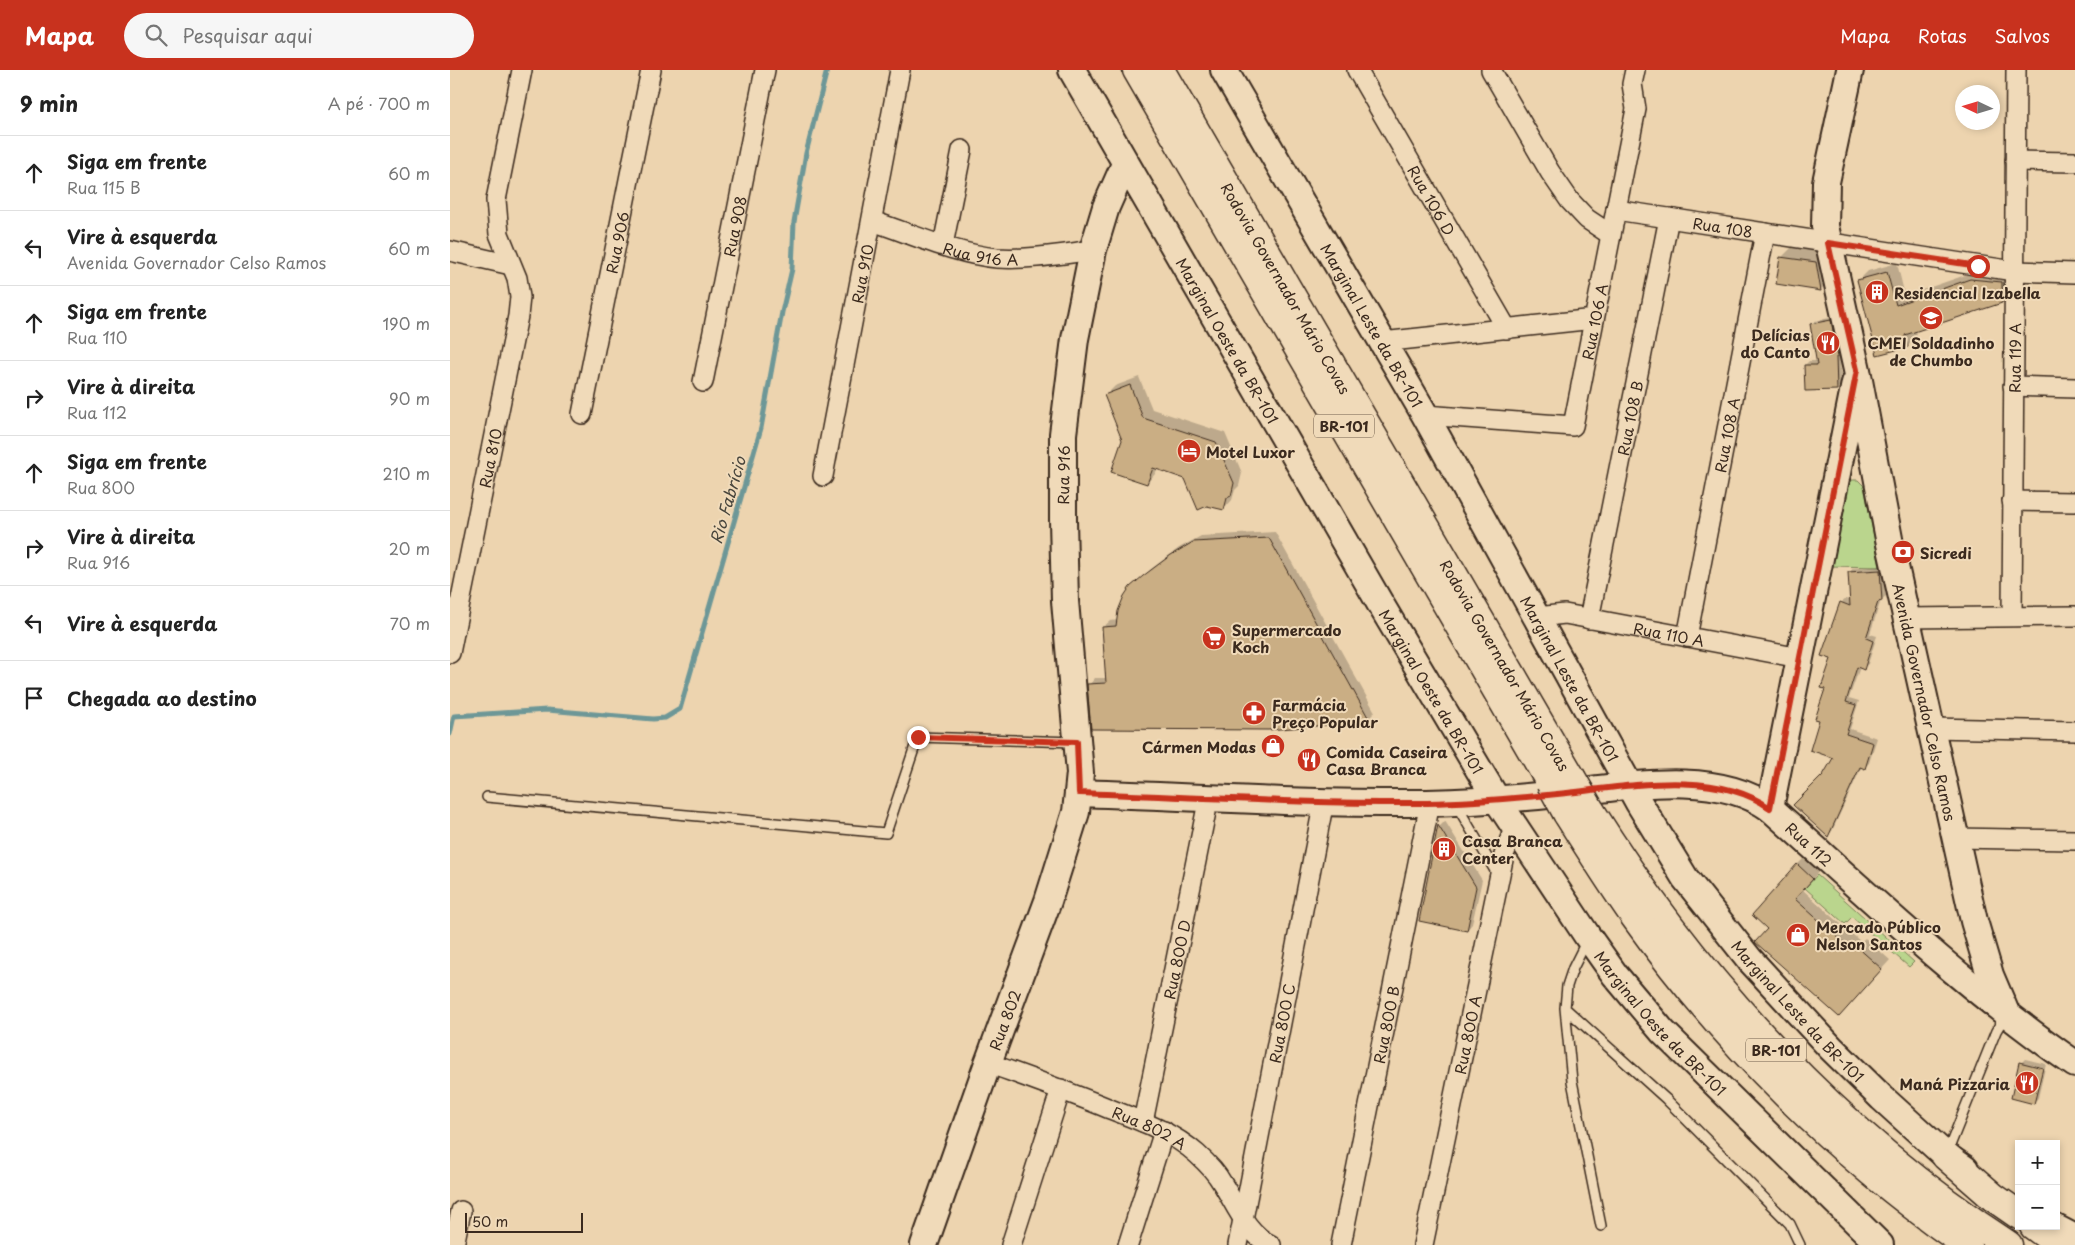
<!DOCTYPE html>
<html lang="pt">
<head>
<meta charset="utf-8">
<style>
	:root { --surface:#fff; --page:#f6f6f6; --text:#222; --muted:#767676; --line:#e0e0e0; --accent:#c8321e }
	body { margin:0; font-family:"Playpen Sans",sans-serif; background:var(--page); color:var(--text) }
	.controls { position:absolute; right:15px; bottom:15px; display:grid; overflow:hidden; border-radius:0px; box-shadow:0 2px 8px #0003 }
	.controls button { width:45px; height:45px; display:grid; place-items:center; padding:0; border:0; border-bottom:1px solid var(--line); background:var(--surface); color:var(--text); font:25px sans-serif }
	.compass { position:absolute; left:1505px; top:15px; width:45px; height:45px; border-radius:50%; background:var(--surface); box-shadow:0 2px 8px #0003; rotate:274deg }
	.scale { position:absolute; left:15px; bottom:12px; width:118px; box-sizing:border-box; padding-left:5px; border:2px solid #3b2a1e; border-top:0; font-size:14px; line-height:18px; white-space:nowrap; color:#3b2a1e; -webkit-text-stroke:4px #f0dab9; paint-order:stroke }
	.stop { position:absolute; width:15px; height:15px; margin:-11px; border:4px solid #c8321e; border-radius:50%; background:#fff }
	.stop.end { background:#c8321e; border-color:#fff; box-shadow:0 1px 5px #0008 }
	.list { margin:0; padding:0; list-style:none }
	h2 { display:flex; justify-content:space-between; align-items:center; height:65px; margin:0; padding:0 20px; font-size:21px }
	h2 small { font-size:16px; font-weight:400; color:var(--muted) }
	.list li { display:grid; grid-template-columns:32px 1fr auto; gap:15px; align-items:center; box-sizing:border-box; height:75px; padding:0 20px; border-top:1px solid var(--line) }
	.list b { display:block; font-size:19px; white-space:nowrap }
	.list p { margin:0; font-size:16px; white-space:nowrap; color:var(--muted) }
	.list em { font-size:16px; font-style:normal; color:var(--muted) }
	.icon { flex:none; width:28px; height:28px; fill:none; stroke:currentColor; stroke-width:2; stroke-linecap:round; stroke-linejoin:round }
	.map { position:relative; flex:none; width:1625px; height:1175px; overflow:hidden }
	header { display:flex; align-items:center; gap:30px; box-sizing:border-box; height:70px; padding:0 25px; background:var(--accent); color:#fff }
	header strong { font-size:24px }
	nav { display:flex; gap:28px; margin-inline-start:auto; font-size:18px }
	.search { width:350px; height:45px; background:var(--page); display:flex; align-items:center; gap:12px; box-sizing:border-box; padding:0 18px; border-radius:28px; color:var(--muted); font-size:19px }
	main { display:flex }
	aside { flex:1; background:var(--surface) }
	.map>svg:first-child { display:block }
</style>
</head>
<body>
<header>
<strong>Mapa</strong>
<div class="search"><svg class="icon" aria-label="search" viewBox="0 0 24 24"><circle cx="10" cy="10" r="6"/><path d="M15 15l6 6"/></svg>Pesquisar aqui</div>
<nav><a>Mapa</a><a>Rotas</a><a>Salvos</a></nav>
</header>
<main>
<aside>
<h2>9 min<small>A pé · 700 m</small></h2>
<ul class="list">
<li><svg class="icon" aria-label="ahead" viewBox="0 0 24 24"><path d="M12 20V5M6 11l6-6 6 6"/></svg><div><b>Siga em frente</b><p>Rua 115 B</p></div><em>60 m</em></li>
<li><svg class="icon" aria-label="left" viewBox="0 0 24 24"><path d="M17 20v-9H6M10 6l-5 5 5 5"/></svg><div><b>Vire à esquerda</b><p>Avenida Governador Celso Ramos</p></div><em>60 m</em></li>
<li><svg class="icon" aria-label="ahead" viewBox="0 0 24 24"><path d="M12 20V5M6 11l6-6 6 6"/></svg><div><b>Siga em frente</b><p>Rua 110</p></div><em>190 m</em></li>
<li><svg class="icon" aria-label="right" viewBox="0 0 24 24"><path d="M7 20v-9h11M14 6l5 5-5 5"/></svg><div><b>Vire à direita</b><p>Rua 112</p></div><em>90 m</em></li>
<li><svg class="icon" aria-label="ahead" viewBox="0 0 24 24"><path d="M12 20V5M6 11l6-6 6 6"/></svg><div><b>Siga em frente</b><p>Rua 800</p></div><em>210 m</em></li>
<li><svg class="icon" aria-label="right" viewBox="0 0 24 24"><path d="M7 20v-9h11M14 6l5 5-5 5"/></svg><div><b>Vire à direita</b><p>Rua 916</p></div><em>20 m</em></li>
<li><svg class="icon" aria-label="left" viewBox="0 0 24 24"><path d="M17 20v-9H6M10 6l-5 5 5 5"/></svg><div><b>Vire à esquerda</b></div><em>70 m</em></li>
<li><svg class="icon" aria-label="arrive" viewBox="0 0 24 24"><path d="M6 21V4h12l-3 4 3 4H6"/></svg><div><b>Chegada ao destino</b></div></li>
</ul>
</aside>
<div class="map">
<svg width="1625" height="1175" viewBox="0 0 1625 1175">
	<rect width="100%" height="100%" fill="#edd4af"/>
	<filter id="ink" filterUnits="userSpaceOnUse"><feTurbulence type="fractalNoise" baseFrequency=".02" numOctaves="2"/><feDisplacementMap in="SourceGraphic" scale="10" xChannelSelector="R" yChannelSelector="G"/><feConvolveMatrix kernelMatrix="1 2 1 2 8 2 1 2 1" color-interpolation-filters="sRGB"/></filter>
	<g filter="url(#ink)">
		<path fill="#bad58d" stroke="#7a8056" d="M1403,410H1408L1414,416L1430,497L1380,496L1397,411Z
			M1367,805L1464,892L1459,897L1402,847L1395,854L1355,818Z"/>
		<path fill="#0003" d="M1345,174L1379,179L1384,207L1370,220L1327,213L1332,187Z
			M1447,193L1455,226L1530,200L1561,203V222L1552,231L1466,260L1467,266L1458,276L1428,284L1409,210L1418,201Z
			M1384,247L1390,283L1391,315L1386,319L1355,295L1359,291H1368L1361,255L1365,251Z
			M689,307L702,339L775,363L792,403L789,416L785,420L782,430L774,439L736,408L708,398L705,404L697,413L673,370L656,325L665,316Z
			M825,462L925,642L919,648L890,653L639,615L645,608H657L653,557L660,551L668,550L694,506L701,499L729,478L751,466Z
			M1434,496L1436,526L1431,530L1420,564L1427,566L1418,594L1413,598L1410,597L1399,628L1409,631L1400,659L1427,668L1419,693L1415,697L1412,696L1382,761L1378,765L1374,706L1385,687L1371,650L1391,533L1396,529L1401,530L1399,503L1403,498Z
			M995,751L1032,810L1022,854L1017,860L971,850L990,756Z
			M1356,786L1371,799L1353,820L1411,872L1415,868L1440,890L1389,946L1319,859L1347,795Z
			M1575,989L1596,994L1588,1028L1584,1032L1571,993Z"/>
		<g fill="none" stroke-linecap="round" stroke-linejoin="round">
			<path stroke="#6d9797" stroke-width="5" d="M0,664L4,646L97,640L203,649L215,648L230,639L311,358L332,242L342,199L344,152L356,83L377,0"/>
		</g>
		<path fill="#caae84" stroke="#3b2a1e" d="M1330,187L1366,192L1371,221L1326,214Z
			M1437,202L1446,235L1520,209L1552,212V233L1455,265L1458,277L1427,285L1407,210Z
			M1381,250L1388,287H1386L1387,320L1355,321L1354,295H1367L1360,254Z
			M680,315L693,348L766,372L784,413L781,426L777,428L774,440L757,436L748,440L735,409L703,398L697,414L661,402L672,370L654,325Z
			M819,468L919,649L890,654L818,660L641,659L637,614L656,613L652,557L666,556L668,541L674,526L680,517L693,506L721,485L743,472Z
			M1430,500L1432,531L1428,532L1416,568L1423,571L1414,600L1407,597L1396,632L1406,635L1396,664L1423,673L1415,699L1410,697L1378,767L1343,735L1373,705L1383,688L1360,680L1369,650L1365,649L1375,619L1371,618L1381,589L1371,586L1390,532L1400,536L1398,502Z
			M988,755L1026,817L1017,861L969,851Z
			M1347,794L1363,809L1345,829L1402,880L1406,876L1432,899L1389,947L1305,872L1317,859L1302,845Z
			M1569,992L1593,998L1584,1034L1561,1028Z"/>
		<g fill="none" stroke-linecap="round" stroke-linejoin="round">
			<g stroke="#3b2a1e" stroke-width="12">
				<path id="lane" d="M37,727L436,763L468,667L625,672
					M1007,736L1047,804
					M1136,872L1123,898L1117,916L1115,938L1122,1011L1151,1156
					M1115,938L1216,1029L1340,1154L1350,1175
					M1497,1083L1546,961L1555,946"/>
			</g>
			<g stroke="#3b2a1e" stroke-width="22">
				<g id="street">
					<path id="s1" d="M907,0L1057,259"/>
					<path d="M1041,0L1100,102L1120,131L1137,149L1161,165"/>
					<path d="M1565,91L1625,92"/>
					<path id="s2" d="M1166,140L1564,201L1625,203"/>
					<path id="s3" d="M422,151C462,164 505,184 547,188C579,190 612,184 643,180"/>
					<path d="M493,175L512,80"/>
					<path d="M0,181L61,195"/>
					<path d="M932,272L1144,249"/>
					<path id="s4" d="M253,312L315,0"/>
					<path d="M1563,316L1625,318"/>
					<path id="s5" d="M132,344L201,0"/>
					<path id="s6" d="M975,345L1123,356L1186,39L1182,14L1185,0"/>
					<path id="s7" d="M373,406L450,0"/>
					<path d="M1562,431L1625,432"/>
					<path id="s8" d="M1562,546L1566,0"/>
					<path id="s9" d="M1087,547L1115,544L1350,588"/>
					<path d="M1456,548L1625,546"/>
					<path id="s10" d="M1139,549L1219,148"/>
					<path id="s11" d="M1237,567L1315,163"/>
					<path id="s12" d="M0,583L68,246L70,227L67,208L49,164L46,130L72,0"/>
					<path d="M1481,658L1625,661"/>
					<path d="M1505,768L1625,770"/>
					<path id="s13" d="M538,993C579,1008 619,1022 660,1039C691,1051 722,1062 747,1084C757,1093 766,1102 772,1113C786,1135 796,1163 821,1175"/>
					<path id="s14" d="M693,1052L759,727"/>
					<path d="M4,1175L11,1141"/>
					<path d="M561,1175L611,1019"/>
					<path d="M678,1175L714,1061"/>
					<path id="s15" d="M788,1175L874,731"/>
					<path id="s16" d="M891,1175L980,733"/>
					<path id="s17" d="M973,1175L1054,785L1065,756"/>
				</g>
			</g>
			<g stroke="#3b2a1e" stroke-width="30">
				<g id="secondary">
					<path id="s18" d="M622,0L931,535L1047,730L1138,867L1165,905L1213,962L1430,1175"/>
					<path id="s19" d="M774,0L975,345L1189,733L1235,808L1300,890L1381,978L1432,1028L1496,1086L1515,1099"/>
					<path id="s20" d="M1400,0L1376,112L1375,156L1407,300L1440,474L1524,851L1540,905L1554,938"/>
					<path id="s21" d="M629,723C745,727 861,734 977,733C1024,732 1071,728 1117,723C1179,716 1266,699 1320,738C1419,826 1516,919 1625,994"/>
					<path d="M1320,738L1405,313"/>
					<path d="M1602,1156L1625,1168"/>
					<path id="s22" d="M474,1175L538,993L598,831L626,742L630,703L615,531L613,450V364L625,269L643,180L656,137L675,94"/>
				</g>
			</g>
			<g stroke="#3b2a1e" stroke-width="31">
				<g id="highway">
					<path d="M687,0L1100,712"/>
					<path id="s23" d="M710,0L1121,707"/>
					<path d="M1140,740C1247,911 1388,1065 1558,1175"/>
					<path d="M1117,743C1139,778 1161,813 1185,847C1275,973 1390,1087 1517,1175"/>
					<path d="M1496,1086L1543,1127L1569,1145"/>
					<path d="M1584,1156L1610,1175"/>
				</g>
			</g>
			<use href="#lane" stroke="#f0dab9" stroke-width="9"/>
			<use href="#street" stroke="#f0dab9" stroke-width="19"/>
			<use href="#secondary" stroke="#f0dab9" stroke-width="26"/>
			<use href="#highway" stroke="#f0dab9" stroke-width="28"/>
			<g stroke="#3b2a1e" stroke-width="31" stroke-linecap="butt">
				<path id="highway-bridge" d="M1121,707L1140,740
					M1100,712L1117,743"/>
			</g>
			<use href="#highway-bridge" stroke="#f0dab9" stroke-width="28"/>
		</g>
	</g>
	<g fill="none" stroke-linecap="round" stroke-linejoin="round" filter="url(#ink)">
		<path stroke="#c8321e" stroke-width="6" d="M468,667L627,672L629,723C745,727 861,734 977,733C1024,732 1070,728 1117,723C1179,716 1266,699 1320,738L1407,300L1378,173L1528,196"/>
	</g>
	<defs>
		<g id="building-disc" transform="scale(1.25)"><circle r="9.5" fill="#c8321e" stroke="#f0dab9"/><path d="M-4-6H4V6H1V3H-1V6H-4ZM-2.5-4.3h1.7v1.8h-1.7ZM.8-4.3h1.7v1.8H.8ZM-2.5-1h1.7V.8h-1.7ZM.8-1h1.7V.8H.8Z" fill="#fff"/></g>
		<g id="school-disc" transform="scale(1.25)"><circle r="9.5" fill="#c8321e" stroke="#f0dab9"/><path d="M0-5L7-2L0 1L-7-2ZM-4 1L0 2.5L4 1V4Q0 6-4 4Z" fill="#fff"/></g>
		<g id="restaurant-disc" transform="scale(1.25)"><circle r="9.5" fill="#c8321e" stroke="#f0dab9"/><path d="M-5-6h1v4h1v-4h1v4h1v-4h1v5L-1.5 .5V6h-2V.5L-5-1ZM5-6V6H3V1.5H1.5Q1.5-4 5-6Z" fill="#fff"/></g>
		<g id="hotel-disc" transform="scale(1.25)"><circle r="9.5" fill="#c8321e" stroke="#f0dab9"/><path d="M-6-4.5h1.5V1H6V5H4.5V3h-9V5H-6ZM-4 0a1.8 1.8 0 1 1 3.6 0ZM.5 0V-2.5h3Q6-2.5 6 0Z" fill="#fff"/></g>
		<g id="bank-disc" transform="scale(1.25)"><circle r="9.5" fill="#c8321e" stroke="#f0dab9"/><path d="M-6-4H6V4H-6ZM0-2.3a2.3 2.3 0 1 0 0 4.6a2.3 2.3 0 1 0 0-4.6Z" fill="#fff"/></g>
		<g id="supermarket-disc" transform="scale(1.25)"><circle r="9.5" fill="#c8321e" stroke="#f0dab9"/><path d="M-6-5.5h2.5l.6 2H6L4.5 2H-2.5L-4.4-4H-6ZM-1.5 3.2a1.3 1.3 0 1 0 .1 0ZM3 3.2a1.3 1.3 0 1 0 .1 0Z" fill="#fff"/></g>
		<g id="pharmacy-disc" transform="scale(1.25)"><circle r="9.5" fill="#c8321e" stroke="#f0dab9"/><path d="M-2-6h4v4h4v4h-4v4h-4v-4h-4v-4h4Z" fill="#fff"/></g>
		<g id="shop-disc" transform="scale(1.25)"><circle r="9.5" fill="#c8321e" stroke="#f0dab9"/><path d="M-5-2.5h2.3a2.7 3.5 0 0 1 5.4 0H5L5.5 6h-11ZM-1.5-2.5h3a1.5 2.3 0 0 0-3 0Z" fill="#fff"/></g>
	</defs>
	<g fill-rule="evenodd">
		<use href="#building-disc" x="1427" y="222"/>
		<use href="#school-disc" x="1481" y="248"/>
		<use href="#restaurant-disc" x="1378" y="273"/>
		<use href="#hotel-disc" x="739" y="381"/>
		<use href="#bank-disc" x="1453" y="482"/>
		<use href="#supermarket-disc" x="764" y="568"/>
		<use href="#pharmacy-disc" x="804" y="643"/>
		<use href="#shop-disc" x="823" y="676"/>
		<use href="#restaurant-disc" x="859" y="690"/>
		<use href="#building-disc" x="994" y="779"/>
		<use href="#shop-disc" x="1348" y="865"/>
		<use href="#restaurant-disc" x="1577" y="1013"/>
	</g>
	<g text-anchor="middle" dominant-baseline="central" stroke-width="4" stroke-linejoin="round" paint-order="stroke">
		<g fill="#f0dab9" stroke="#715f4c" stroke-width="1">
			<rect x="864" y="344.5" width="60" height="23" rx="4"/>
			<rect x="1296" y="968.5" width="60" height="23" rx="4"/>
		</g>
		<g font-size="14" font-weight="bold" fill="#3b2a1e">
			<text x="894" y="356">BR-101</text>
			<text x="1326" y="980">BR-101</text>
		</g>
		<g font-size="15" fill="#3b2a1e" stroke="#f0dab9">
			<text stroke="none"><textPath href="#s1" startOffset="150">Rua 106 D</textPath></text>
			<text stroke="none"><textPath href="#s4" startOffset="159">Rua 908</textPath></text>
			<text stroke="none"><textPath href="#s2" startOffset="108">Rua 108</textPath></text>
			<text stroke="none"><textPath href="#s5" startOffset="175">Rua 906</textPath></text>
			<text stroke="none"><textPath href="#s3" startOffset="114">Rua 916 A</textPath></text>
			<text stroke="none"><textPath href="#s7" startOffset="206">Rua 910</textPath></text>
			<text stroke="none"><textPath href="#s23" startOffset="252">Rodovia Governador Mário Covas</textPath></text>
			<text stroke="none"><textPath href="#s6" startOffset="255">Rua 106 A</textPath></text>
			<text stroke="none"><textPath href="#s19" startOffset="295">Marginal Leste da BR-101</textPath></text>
			<text stroke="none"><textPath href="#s18" startOffset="312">Marginal Oeste da BR-101</textPath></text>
			<text stroke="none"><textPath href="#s8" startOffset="258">Rua 119 A</textPath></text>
			<text stroke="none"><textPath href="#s10" startOffset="205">Rua 108 B</textPath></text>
			<text stroke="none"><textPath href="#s11" startOffset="206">Rua 108 A</textPath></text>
			<text stroke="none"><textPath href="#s12" startOffset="199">Rua 810</textPath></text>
			<text transform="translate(613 405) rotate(-89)">Rua 916</text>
			<text stroke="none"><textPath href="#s9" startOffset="134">Rua 110 A</textPath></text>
			<text stroke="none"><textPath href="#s23" startOffset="688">Rodovia Governador Mário Covas</textPath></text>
			<text stroke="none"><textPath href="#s19" startOffset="700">Marginal Leste da BR-101</textPath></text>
			<text stroke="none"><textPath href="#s18" startOffset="718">Marginal Oeste da BR-101</textPath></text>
			<text stroke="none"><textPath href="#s20" startOffset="645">Avenida Governador Celso Ramos</textPath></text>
			<text stroke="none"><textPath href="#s21" startOffset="750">Rua 112</textPath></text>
			<text stroke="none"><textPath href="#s14" startOffset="166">Rua 800 D</textPath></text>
			<text stroke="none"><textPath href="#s19" startOffset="1105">Marginal Leste da BR-101</textPath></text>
			<text stroke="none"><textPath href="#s22" startOffset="239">Rua 802</textPath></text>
			<text stroke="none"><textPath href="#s18" startOffset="1122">Marginal Oeste da BR-101</textPath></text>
			<text stroke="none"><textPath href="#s15" startOffset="226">Rua 800 C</textPath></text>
			<text stroke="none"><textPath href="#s16" startOffset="225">Rua 800 B</textPath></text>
			<text stroke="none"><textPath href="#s17" startOffset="215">Rua 800 A</textPath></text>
			<text stroke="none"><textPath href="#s13" startOffset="174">Rua 802 A</textPath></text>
		</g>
		<g font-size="15" font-weight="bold" fill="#3b2a1e" stroke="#f0dab9" text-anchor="start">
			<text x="1444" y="222">Residencial Izabella</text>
			<text x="1360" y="264" text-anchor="end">Delícias<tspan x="1360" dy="17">do Canto</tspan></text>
			<text x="1481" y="272" text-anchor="middle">CMEI Soldadinho<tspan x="1481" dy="17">de Chumbo</tspan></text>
			<text x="756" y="381">Motel Luxor</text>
			<text x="1470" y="482">Sicredi</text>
			<text x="782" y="559">Supermercado<tspan x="782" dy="17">Koch</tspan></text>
			<text x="822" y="634">Farmácia<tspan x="822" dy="17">Preço Popular</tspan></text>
			<text x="806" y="676" text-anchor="end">Cármen Modas</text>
			<text x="876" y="681">Comida Caseira<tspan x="876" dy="17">Casa Branca</tspan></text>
			<text x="1012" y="770">Casa Branca<tspan x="1012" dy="17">Center</tspan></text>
			<text x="1366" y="856">Mercado Público<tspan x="1366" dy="17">Nelson Santos</tspan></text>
			<text x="1560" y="1013" text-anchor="end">Maná Pizzaria</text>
		</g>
		<g font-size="16" font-style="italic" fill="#48453c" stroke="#f0dab9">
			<text transform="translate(277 430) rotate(-74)">Rio Fabrício</text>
		</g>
	</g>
</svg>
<div class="controls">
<button>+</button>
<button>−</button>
</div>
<svg class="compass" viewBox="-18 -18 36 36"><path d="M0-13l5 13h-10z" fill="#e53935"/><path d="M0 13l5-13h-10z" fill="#767676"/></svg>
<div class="scale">50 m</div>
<div class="stop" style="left:1528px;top:196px"></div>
<div class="stop end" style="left:468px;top:667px"></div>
</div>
</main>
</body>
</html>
